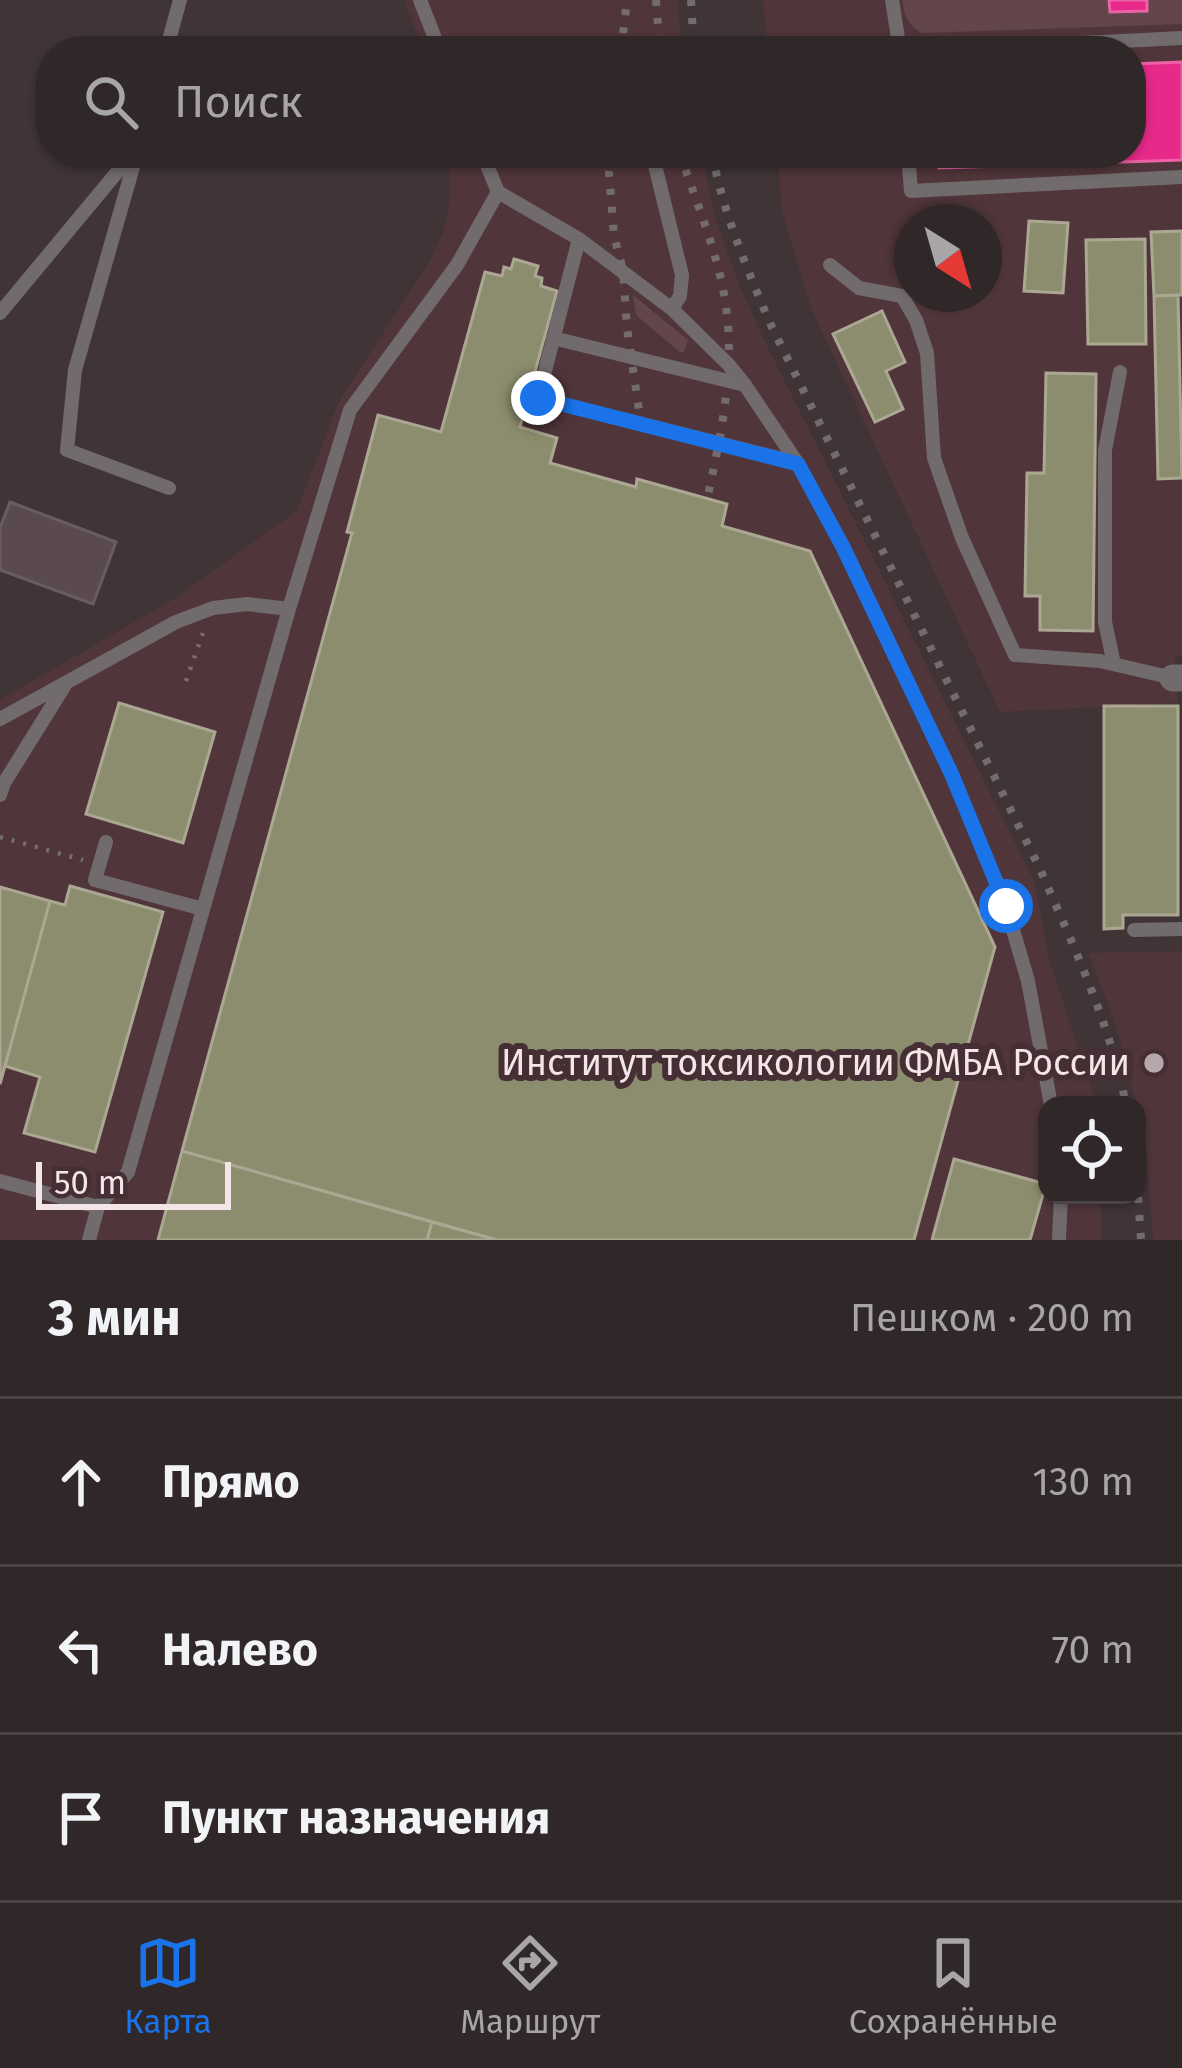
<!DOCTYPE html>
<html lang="ru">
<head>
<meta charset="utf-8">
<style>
	:root { --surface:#302729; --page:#3c3335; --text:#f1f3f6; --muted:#a8a5a8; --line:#4b4446; --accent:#1a73e8 }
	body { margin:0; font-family:"Fira Sans",sans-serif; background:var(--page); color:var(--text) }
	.controls { position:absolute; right:36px; bottom:36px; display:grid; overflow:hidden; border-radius:24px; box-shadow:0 3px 9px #0004 }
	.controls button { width:108px; height:108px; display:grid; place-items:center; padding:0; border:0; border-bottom:3px solid var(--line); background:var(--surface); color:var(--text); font:60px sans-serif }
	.compass { position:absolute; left:894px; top:204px; width:108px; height:108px; border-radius:50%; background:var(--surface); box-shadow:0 3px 9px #0004; rotate:143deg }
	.scale { position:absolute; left:36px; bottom:30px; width:195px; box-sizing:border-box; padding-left:12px; border:6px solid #f4e6e8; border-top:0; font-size:33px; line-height:42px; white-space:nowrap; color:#f4e6e8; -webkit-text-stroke:9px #452f34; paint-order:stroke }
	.stop { position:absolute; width:36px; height:36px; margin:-27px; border:9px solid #1a73e8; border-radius:50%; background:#fff }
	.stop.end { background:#1a73e8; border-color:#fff; box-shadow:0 3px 12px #0008 }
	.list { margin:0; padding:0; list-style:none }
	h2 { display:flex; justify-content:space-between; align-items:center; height:156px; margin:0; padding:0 48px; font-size:51px }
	h2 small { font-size:39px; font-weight:400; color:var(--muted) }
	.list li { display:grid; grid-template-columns:78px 1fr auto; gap:36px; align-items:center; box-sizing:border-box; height:168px; padding:0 48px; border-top:3px solid var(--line) }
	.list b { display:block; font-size:45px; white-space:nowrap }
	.list em { font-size:39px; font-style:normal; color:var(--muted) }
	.icon { flex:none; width:66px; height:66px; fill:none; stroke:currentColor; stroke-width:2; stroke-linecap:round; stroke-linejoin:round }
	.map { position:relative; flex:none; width:1182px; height:1240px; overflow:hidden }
	.search { position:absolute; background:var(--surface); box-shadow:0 3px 9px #0004; left:36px; right:36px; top:36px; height:132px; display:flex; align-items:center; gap:30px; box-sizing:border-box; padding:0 42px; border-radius:48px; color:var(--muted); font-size:45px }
	.sheet { height:660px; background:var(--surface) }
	nav { display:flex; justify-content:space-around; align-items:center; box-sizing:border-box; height:168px; border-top:3px solid var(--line); background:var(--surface); font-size:33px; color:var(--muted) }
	nav a { display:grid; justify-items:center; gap:6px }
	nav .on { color:var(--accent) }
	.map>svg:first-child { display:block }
</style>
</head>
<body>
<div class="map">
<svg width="1182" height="1240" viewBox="0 0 1182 1240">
	<rect width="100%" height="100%" fill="#403437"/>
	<path fill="#50363b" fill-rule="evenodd" d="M404,0H678L681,51H424Z
		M763,0H1182V655L1175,656L1178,703L1000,712L811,308L782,211L777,153H1131V51H768ZM912,222H984V294H912Z
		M450,153H701L715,217L739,285L769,350L1035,883L1049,960L1097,1105H1047V1195H1101V1240H0V700L174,599L297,511L338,403L431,259L443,233L450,200Z
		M1182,951V1240H1153L1147,1155L1137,1105L1115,1022L1088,953Z"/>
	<path fill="#63464c" d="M903,0H1182V24L922,33C909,26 903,15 903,0Z
		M633,295L688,340L684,352H680L636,315Z"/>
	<path fill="#e7298a" stroke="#eb62a6" stroke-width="3" d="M1109,0H1147V11L1110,12Z
		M1182,62V160L939,168L938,153H1131V64Z"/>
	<path fill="#8c8c6e" stroke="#aba793" stroke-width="3" d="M1029,221L1068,223L1063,293L1024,291Z
		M1182,231V295L1154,296L1151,232Z
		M1145,239L1146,344H1088L1086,240Z
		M514,259L538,266L535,276L542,278L541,286L557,291L520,427L557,438L550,463L636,487L637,479L727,504L722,526L810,551L995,947L914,1240H497L182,1151L352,533L347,532L378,415L441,432L485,272L502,276L504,267L511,269Z
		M1178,295L1182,478L1158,479L1154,296Z
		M882,311L905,362L886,371L903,409L875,422L833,334Z
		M1046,373L1096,374L1093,631L1040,630V596H1025L1027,473H1044Z
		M119,703L215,732L183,843L86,814Z
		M1104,706H1178V915H1123V928L1104,929Z
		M70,886L163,912L95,1152L24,1133L40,1077L5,1066L50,901L65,905Z
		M0,887L50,901L0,1084Z
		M182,1151L432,1222L427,1240H158Z
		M954,1159L1046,1184L1030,1240H932Z
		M432,1222L497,1240H427Z"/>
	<path fill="#5a4a4e" stroke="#675d60" stroke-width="3" d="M10,502L116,542L93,604L0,570V528Z"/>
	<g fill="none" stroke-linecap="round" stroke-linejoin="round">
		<path stroke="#766f70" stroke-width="4.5" stroke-dasharray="3 9" stroke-linecap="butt" d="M186,681L204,630
			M0,837L83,860"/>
		<path stroke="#726b6d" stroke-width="14" d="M420,0L440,51
			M892,0L900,51
			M166,51L180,0
			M923,51L1182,38
			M137,153L75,370L67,450L169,488
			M482,153L498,192L579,239L672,309L728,364L745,385L798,464L843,547L952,775L1006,906L1028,981L1051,1105
			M652,153L682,275L680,296L672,309
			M908,153L911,191L1182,177
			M579,239L538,398L798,463
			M830,265L859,288L902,296L916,320L927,353L934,458L962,538L1015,655L1100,661L1173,678
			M0,313L133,153
			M553,338L745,385
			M1114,664L1105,622V450L1120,372
			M0,719L176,622L213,608L247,604L289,609
			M0,795L4,783L65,685
			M106,842L95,880L203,909
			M1134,930L1182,929
			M0,1181L98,1207
			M89,1240L98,1207L128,1172L289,609L350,410L457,265L498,192
			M1059,1240L1061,1195"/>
		<path stroke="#726b6d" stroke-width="27" d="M1173,678H1182"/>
		<path stroke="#736c6e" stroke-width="8" stroke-dasharray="6 12" stroke-linecap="butt" d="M656,0L660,51
			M691,0L694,51
			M621,51L627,0
			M611,153L609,173L614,236L623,270L627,328L641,424
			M680,153C696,203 719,254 726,307C735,369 721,435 708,495
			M712,153C723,212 746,266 769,321L1040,869C1073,945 1110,1023 1126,1105
			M1137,1179L1141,1240"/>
	</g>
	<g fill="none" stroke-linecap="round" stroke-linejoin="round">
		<path stroke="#1a73e8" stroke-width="15" d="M538,398L798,464L843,547L952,775L1006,906"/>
	</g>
	<circle fill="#b5a8aa" stroke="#452f34" stroke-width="4.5" cx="1154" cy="1063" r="12"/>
	<g text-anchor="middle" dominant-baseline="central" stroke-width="12" stroke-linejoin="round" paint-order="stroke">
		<g font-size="36" fill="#f4e6e8" stroke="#452f34" text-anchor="end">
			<text x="1130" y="1063">Институт токсикологии ФМБА России</text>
		</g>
	</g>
</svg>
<div class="controls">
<button><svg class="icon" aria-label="locate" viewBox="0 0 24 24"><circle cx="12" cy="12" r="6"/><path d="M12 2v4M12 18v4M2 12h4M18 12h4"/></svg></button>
</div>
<svg class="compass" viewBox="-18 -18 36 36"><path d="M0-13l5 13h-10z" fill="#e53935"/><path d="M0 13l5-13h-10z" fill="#a8a5a8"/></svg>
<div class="scale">50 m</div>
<div class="stop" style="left:1006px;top:906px"></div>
<div class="stop end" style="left:538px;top:398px"></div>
<div class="search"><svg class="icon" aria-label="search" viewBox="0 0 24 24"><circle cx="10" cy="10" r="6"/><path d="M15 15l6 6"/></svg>Поиск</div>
</div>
<section class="sheet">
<h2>3 мин<small>Пешком · 200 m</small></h2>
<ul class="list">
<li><svg class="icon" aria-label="ahead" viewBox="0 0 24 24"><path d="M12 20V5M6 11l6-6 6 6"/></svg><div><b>Прямо</b></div><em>130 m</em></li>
<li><svg class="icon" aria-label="left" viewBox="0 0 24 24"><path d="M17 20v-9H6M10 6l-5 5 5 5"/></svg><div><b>Налево</b></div><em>70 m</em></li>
<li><svg class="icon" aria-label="arrive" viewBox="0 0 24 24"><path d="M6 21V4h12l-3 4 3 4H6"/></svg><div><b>Пункт назначения</b></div></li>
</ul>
</section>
<nav>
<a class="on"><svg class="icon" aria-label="map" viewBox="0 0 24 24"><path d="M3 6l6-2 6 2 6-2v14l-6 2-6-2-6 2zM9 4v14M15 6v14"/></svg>Карта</a>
<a><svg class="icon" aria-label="directions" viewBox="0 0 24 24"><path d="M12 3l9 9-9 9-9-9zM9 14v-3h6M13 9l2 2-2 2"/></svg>Маршрут</a>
<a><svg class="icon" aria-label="saved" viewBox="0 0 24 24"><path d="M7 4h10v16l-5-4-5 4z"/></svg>Сохранённые</a>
</nav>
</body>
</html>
